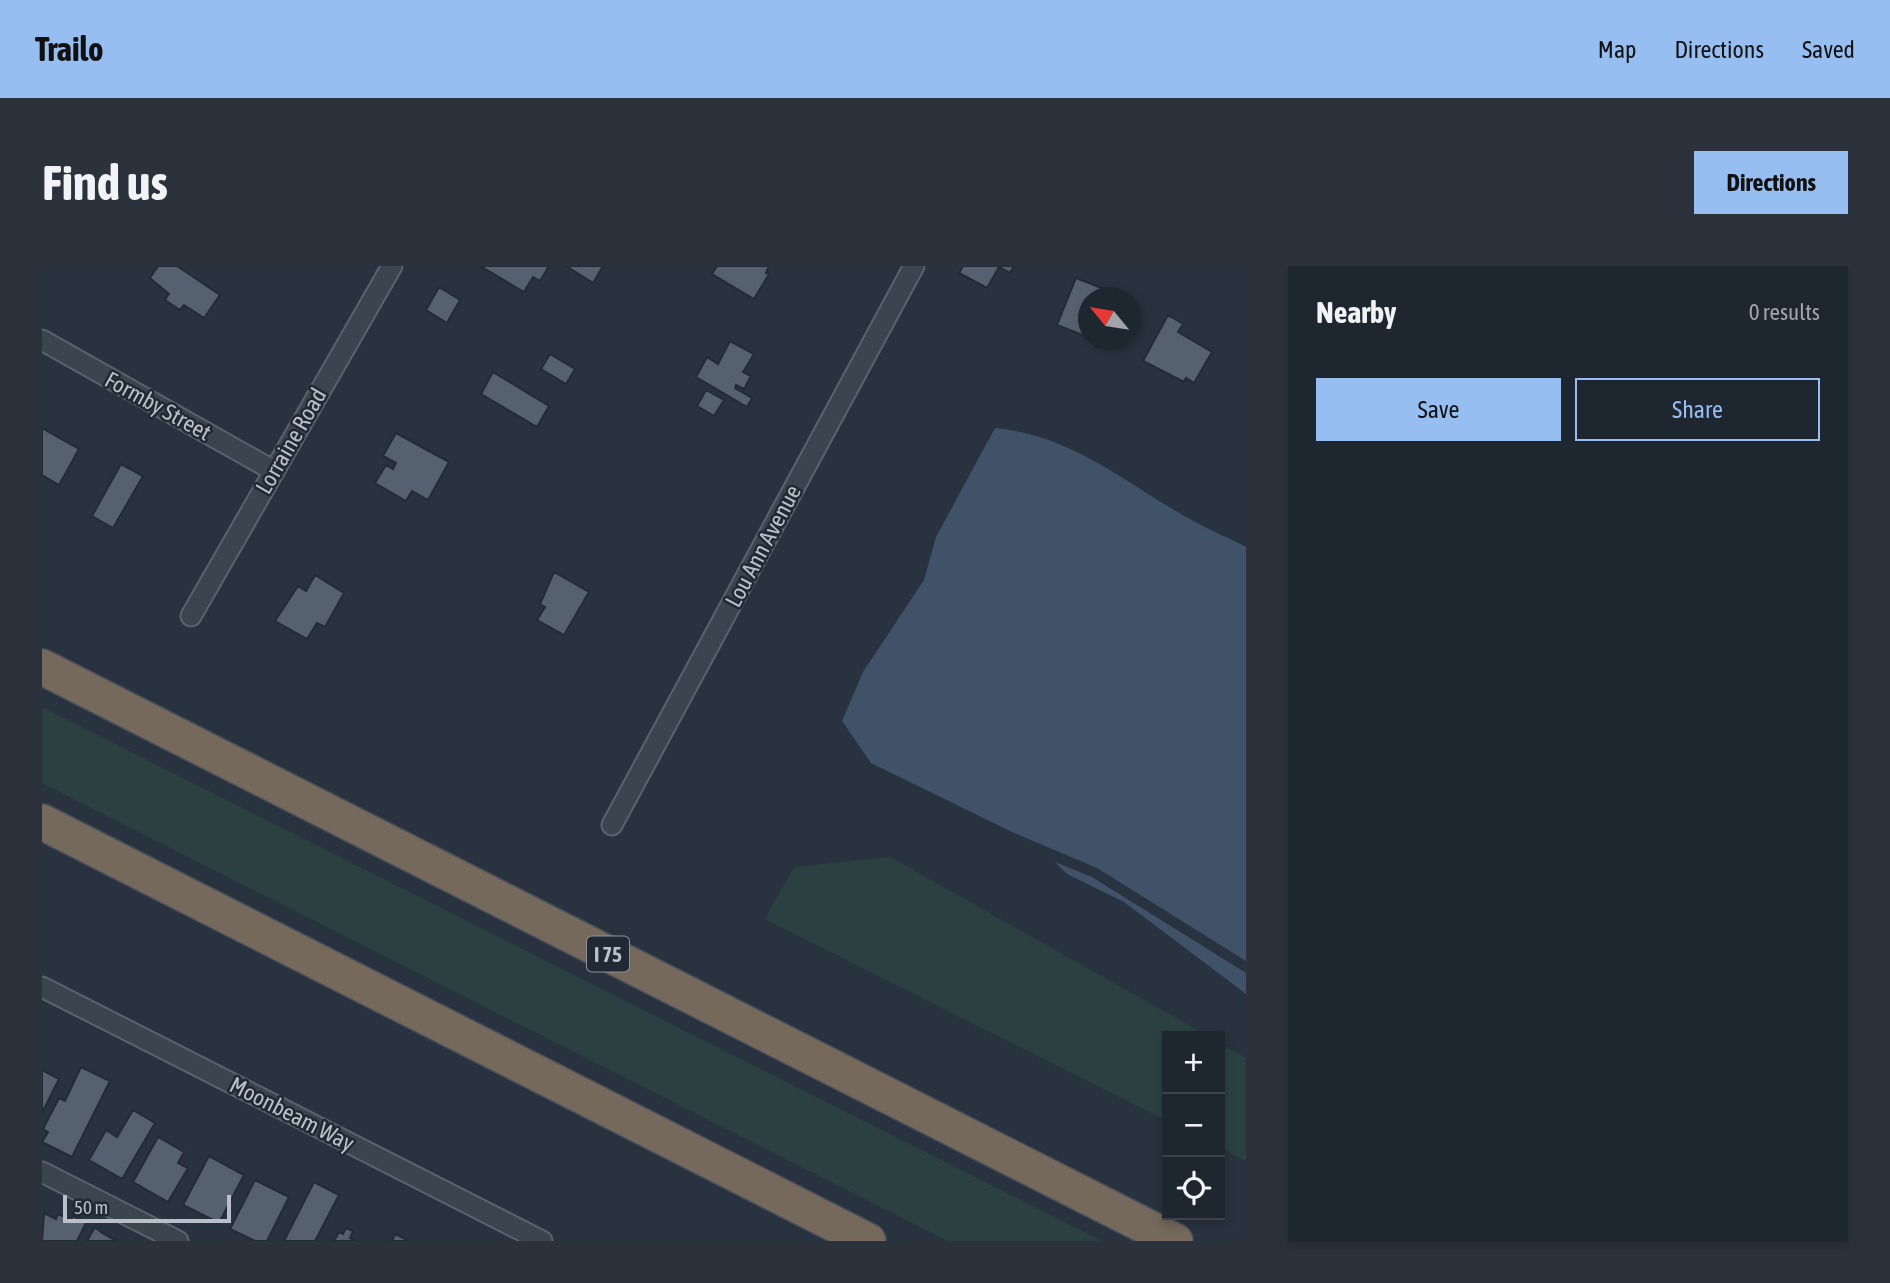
<!DOCTYPE html>
<html lang="en">
<head>
<meta charset="utf-8">
<style>
	:root { --surface:#1e262f; --page:#2b323b; --text:#f1f3f6; --muted:#a1a5aa; --line:#3c434b; --accent:#97bef0 }
	body { margin:0; font-family:"Asap Condensed",sans-serif; background:var(--page); color:var(--text) }
	.controls { position:absolute; right:21px; bottom:21px; display:grid; overflow:hidden; border-radius:0px; box-shadow:0 4px 10px #0003 }
	.controls button { width:63px; height:63px; display:grid; place-items:center; padding:0; border:0; border-bottom:2px solid var(--line); background:var(--surface); color:var(--text); font:35px sans-serif }
	.compass { position:absolute; left:1036px; top:21px; width:63px; height:63px; border-radius:50%; background:var(--surface); box-shadow:0 4px 10px #0003; rotate:300deg }
	.scale { position:absolute; left:21px; bottom:18px; width:168px; box-sizing:border-box; padding-left:7px; border:4px solid #b9c0ca; border-top:0; font-size:19px; line-height:24px; white-space:nowrap; color:#b9c0ca; -webkit-text-stroke:5px #212a34; paint-order:stroke }
	.list { margin:0; padding:0; list-style:none }
	h2 { display:flex; justify-content:space-between; align-items:center; height:91px; margin:0; padding:0 28px; font-size:30px }
	h2 small { font-size:23px; font-weight:400; color:var(--muted) }
	.actions { display:flex; gap:14px; padding:21px 28px }
	.actions a { flex:1; padding:16px 0; border:2px solid var(--accent); border-radius:0px; text-align:center; font-size:24px; color:var(--accent) }
	.actions .main { background:var(--accent); color:#111 }
	.icon { flex:none; width:38px; height:38px; fill:none; stroke:currentColor; stroke-width:2; stroke-linecap:round; stroke-linejoin:round }
	.map { position:relative; flex:none; width:1204px; height:975px; overflow:hidden; border-radius:0px }
	header { display:flex; align-items:center; gap:42px; box-sizing:border-box; height:98px; padding:0 35px; background:var(--accent); color:#111 }
	header strong { font-size:33px }
	nav { display:flex; gap:38px; margin-inline-start:auto; font-size:24px }
	.intro { display:flex; align-items:center; justify-content:space-between; box-sizing:border-box; height:168px; padding:0 42px }
	h1 { margin:0; font-size:49px }
	.button { padding:18px 32px; border-radius:0px; background:var(--accent); color:#111; font-size:24px; font-weight:700 }
	main { display:flex; gap:42px; padding:0 42px }
	aside { flex:1; background:var(--surface); border-radius:0px; box-shadow:0 4px 10px #0003 }
	.map>svg:first-child { display:block }
</style>
</head>
<body>
<header>
<strong>Trailo</strong>
<nav><a>Map</a><a>Directions</a><a>Saved</a></nav>
</header>
<div class="intro"><h1>Find us</h1><a class="button">Directions</a></div>
<main>
<div class="map">
<svg width="1204" height="975" viewBox="0 0 1204 975">
	<rect width="100%" height="100%" fill="#28333f"/>
	<path fill="#2b4141" d="M0,441L1060,975H906L0,517Z
		M848,591L1166,770H1125V855L723,653L752,601Z
		M1178,777L1204,792V895L1178,882Z"/>
	<path fill="#405267" d="M953,162C1029,169 1082,216 1146,252C1165,263 1185,271 1204,281V695L1055,602L970,566L829,497L800,455L821,406L882,314L894,271Z
		M1013,596L1050,611L1204,707V728L1082,636L1025,608Z"/>
	<path fill="#56616f" stroke="#232c36" stroke-width="2" d="M116,0H135L178,29L162,52L142,39L138,44L123,34L127,28L108,12Z
		M438,0H507L498,15L491,11L482,26Z
		M524,0H561L551,17Z
		M675,0H727L724,7L727,8L712,33L670,8Z
		M921,0H972L968,7L957,1L945,22L917,7Z
		M1034,12L1062,23L1058,32H1046V61L1043,70L1015,59Z
		M397,21L418,34L405,57L384,44Z
		M1126,49L1141,58L1136,66L1170,86L1152,117L1144,112L1142,116L1101,95Z
		M688,75L712,88L701,106L709,110L702,123L694,119L693,122L710,132L705,141L654,111L665,91L676,98Z
		M508,88L533,103L524,118L499,103Z
		M451,106L507,140L495,161L439,128Z
		M664,124L682,134L672,150L655,140Z
		M0,162L37,183L17,219L0,209Z
		M354,167L407,196L386,234L370,225L364,235L333,217L344,199L351,203L354,197L341,190Z
		M79,198L101,210L71,262L50,250Z
		M512,306L547,326L522,369L495,354L503,341L498,338Z
		M273,309L302,327L283,361L275,357L265,373L233,355L256,320L264,325Z
		M39,801L68,815L30,891L0,876L6,866L1,863L17,832L23,835Z
		M0,804L17,813L0,847Z
		M91,844L113,857L80,913L47,894L64,864L75,871Z
		M116,871L142,886L136,897L146,902L126,936L91,916Z
		M167,890L202,909L177,957L141,939Z
		M213,914L247,931L225,975H213L188,963Z
		M272,916L297,929L273,975H242Z
		M2,947L14,953L16,948L29,954L31,950L44,957L35,975H0Z
		M53,961L60,967L75,975H45Z
		M304,962L311,965L308,972L314,975H292L297,966L301,968Z
		M353,968L367,975H350Z"/>
	<g fill="none" stroke-linecap="round" stroke-linejoin="round">
		<g stroke="#5a636d" stroke-width="23">
			<path id="minor" d="M0,74L232,205
				M149,350L350,0
				M570,559L872,0
				M0,721L500,975
				M0,906L136,975"/>
		</g>
		<g stroke="#47505a" stroke-width="38">
			<path id="motorway" d="M0,401L1133,975
				M0,556L826,975"/>
		</g>
		<use href="#minor" stroke="#3c454f" stroke-width="19"/>
		<use href="#motorway" stroke="#74695a" stroke-width="35"/>
	</g>
	<g text-anchor="middle" dominant-baseline="central" stroke-width="5" stroke-linejoin="round" paint-order="stroke">
		<rect fill="#212a34" stroke="#8b939d" stroke-width="2" x="545" y="670.5" width="42" height="35" rx="5"/>
		<g font-size="21" font-weight="bold" fill="#b9c0ca">
			<text x="566" y="688">I 75</text>
		</g>
		<g font-size="23" fill="#b9c0ca" stroke="#212a34">
			<text transform="translate(116 140) rotate(29)">Formby Street</text>
			<text transform="translate(249 175) rotate(-60)">Lorraine Road</text>
			<text transform="translate(721 280) rotate(-62)">Lou Ann Avenue</text>
			<text transform="translate(250 848) rotate(27)">Moonbeam Way</text>
		</g>
	</g>
</svg>
<div class="controls">
<button>+</button>
<button>−</button>
<button><svg class="icon" aria-label="locate" viewBox="0 0 24 24"><circle cx="12" cy="12" r="6"/><path d="M12 2v4M12 18v4M2 12h4M18 12h4"/></svg></button>
</div>
<svg class="compass" viewBox="-18 -18 36 36"><path d="M0-13l5 13h-10z" fill="#e53935"/><path d="M0 13l5-13h-10z" fill="#a1a5aa"/></svg>
<div class="scale">50 m</div>
</div>
<aside>
<h2>Nearby<small>0 results</small></h2>
<ul class="list">
</ul>
<div class="actions"><a class="main">Save</a><a>Share</a></div>
</aside>
</main>
</body>
</html>
